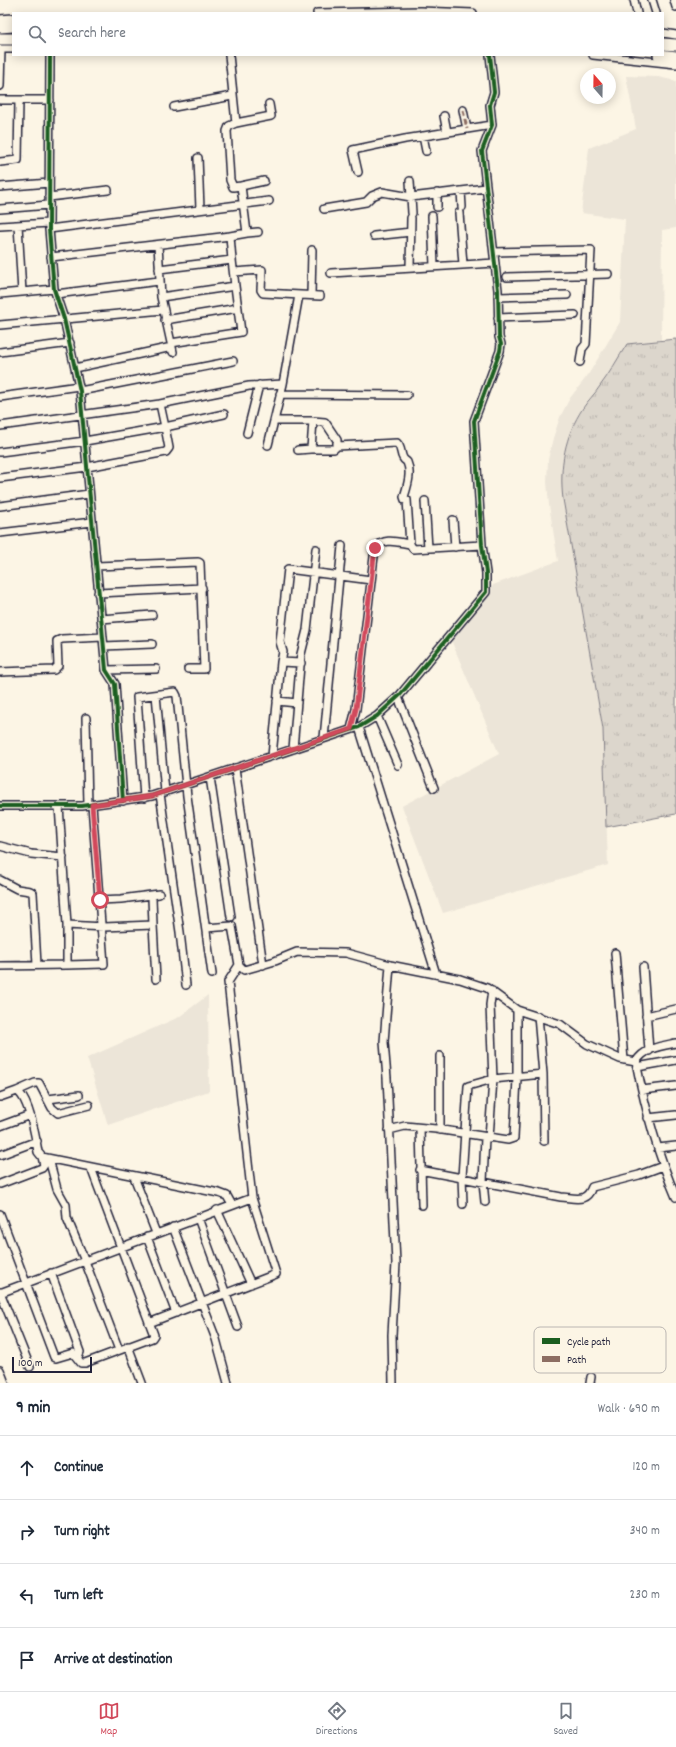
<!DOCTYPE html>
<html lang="en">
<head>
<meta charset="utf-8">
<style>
	:root { --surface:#fff; --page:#f6f6f7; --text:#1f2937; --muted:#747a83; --line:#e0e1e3; --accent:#d1495b }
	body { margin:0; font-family:Dekko,sans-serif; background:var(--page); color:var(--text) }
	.compass { position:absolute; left:580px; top:68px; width:36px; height:36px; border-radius:50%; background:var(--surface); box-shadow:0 2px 10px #0003; rotate:340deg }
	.scale { position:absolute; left:12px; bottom:10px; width:80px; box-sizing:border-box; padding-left:4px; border:2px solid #22223b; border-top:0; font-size:11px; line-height:14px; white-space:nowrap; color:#22223b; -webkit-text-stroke:3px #fcf5e5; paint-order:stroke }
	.stop { position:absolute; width:12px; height:12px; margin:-9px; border:3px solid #d1495b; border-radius:50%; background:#fff }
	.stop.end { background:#d1495b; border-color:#fff; box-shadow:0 1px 4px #0008 }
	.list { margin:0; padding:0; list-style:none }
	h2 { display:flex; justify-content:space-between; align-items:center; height:52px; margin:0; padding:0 16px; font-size:17px }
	h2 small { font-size:13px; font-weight:400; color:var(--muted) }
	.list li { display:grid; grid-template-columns:26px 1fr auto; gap:12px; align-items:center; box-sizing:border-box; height:64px; padding:0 16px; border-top:1px solid var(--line) }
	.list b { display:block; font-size:15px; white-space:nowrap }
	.list em { font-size:13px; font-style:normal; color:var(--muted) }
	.icon { flex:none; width:22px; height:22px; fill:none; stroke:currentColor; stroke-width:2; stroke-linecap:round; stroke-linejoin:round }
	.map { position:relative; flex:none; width:676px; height:1383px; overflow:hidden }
	.search { position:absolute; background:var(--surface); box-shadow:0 2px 10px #0003; left:12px; right:12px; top:12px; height:44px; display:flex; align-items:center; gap:10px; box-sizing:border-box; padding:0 14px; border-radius:0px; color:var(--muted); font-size:15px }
	.sheet { height:308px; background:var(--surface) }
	nav { display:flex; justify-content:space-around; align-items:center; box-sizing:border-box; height:56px; border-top:1px solid var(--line); background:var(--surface); font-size:11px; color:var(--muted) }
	nav a { display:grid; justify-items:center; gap:2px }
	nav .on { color:var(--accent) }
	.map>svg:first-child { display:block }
</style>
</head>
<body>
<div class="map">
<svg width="676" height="1383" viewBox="0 0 676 1383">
	<defs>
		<pattern id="grass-tufts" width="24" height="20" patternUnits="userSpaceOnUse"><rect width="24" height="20" fill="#dcd6cc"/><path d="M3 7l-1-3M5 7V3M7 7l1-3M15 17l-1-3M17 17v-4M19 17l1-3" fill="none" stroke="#bcb7b0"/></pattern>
	</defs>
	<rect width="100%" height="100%" fill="#fcf5e5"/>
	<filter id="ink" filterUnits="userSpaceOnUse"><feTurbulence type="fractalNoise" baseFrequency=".025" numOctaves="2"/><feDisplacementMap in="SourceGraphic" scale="8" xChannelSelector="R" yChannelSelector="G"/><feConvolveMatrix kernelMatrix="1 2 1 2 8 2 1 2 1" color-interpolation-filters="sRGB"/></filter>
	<g filter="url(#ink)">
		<path fill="#ece5d8" d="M626,76L658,77L676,81V228L662,230L661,340L627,345L600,387L587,401L577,417L567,443L562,471L563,499L603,729L608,865L443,913L402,806L499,754L451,640L493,585L558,561L549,505L547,482L548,460L553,438L560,417L570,398L588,375L620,322L625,219L581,213L589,148L636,129Z
			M208,995L209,1091L108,1125L87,1058L179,1017Z"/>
		<path fill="url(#grass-tufts)" stroke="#7f7c84" d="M676,339V814L606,827L603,729L563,499C559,467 565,435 583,408C588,400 595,394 600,386C610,373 618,358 627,344Z"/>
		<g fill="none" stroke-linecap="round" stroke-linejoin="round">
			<g stroke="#22223b" stroke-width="10">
				<path id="minor" d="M634,0L637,13
					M652,0L656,13
					M674,0L676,7
					M317,13L420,11L473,13
					M0,19L13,18
					M663,33L676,35
					M0,49H13
					M50,55L49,229L54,289L64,319L80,391L106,670L115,684L123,801
					M593,55L676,64
					M0,86L1,49
					M0,100H50
					M174,107L232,96
					M463,110L467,129
					M444,116L447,132
					M236,123L271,116L269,104
					M423,136L426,151
					M198,158L200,209
					M0,162L18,160L19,100
					M358,172L353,150L405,139L492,125
					M410,181L412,213
					M241,186L264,181
					M0,187L49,183
					M461,191L462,207
					M437,193V207
					M49,197L108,190
					M0,209L49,205
					M324,209L366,202L372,196L382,192L411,197L486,188
					M459,213L463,264
					M432,216L434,266
					M18,225L22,292
					M0,226L49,223
					M49,229L269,201
					M247,233L258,232
					M374,236L411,232
					M158,245L161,297L173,352
					M494,252L591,250L586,344L582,349L580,362
					M51,257L230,236
					M410,267L411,218
					M159,269L232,260L230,236L247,233L241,186L233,187L230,180L227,131L229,126L236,123L229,55
					M234,272L262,270L261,290L263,293L320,296
					M331,273L495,263
					M507,277L608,274
					M0,294L54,289
					M56,294L159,281
					M311,295L312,250
					M161,297L235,286L232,260
					M498,297L567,295
					M498,318L575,315
					M165,320L238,308
					M0,325L163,310
					M171,343L241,332L235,286
					M0,352L70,343
					M75,368L172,347
					M283,384L299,295
					M80,391L233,361
					M280,394L407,395
					M0,397L79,386
					M160,404L165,427L224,414
					M313,421L325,422L337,440V446
					M0,426L160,404L249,386L283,384L274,421H313L311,449H334L337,446L397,443C402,448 400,453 403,458C404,460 406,461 407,462C412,473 407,487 404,497L405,500H407L410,544
					M247,433L259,385
					M268,445L274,421
					M298,450L311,449
					M0,452L85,441L165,427L169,448L166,452L87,467L0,478
					M425,501L428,548
					M0,506L89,494
					M453,520L455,547
					M0,533L92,522
					M96,566L198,562L200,563L204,669H188
					M98,593L202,588
					M101,619L152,615
					M104,646L152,644
					M281,662L301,663
					M106,670L156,669
					M0,672L54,670L58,666L57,641L62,639L103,637
					M156,695L165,792
					M398,697L434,788
					M277,701L297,703
					M377,716L398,765
					M86,718L88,805
					M359,727L436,974
					M351,729L356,709L375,548C385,537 397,542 410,544L413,549L482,545
					M324,738L342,546
					M293,749L301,654L307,630L316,549
					M272,756L281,662L283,652L280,642L288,569L371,580
					M235,768L263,965
					M210,777L231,917
					M160,794L180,932L186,985
					M144,798L137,697L175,692L177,696L187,796L212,974
					M0,806H82L152,796L359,727L377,716L400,695L486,592V573L482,545L474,421L500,351L501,344L499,337L498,290L482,151L492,125L490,105L494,92L490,55
					M0,846L31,854L63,857
					M0,880L17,889L30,891L33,893L37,965
					M100,900L121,899L159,894
					M67,925L104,927L153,925L152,898
					M153,925L156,979
					M206,928L232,926L239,965L244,970L275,961L297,952L346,953L390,965L460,979L487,988L517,1010L560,1024L587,1044L620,1059L636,1062
					M615,953L624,1060
					M67,965L104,964L92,805
					M390,965L384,1042L387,1078L396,1263L392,1335L393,1383
					M0,966L67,965V925L59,806
					M643,967L649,1051
					M538,1016L543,1074L544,1141
					M646,1016L676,1009
					M676,1043C661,1046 644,1048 636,1062C645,1108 657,1153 676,1197
					M440,1056V1130
					M637,1067L676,1060
					M642,1090L676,1086
					M17,1091L35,1083H39L52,1108L58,1113L89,1105
					M0,1097L17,1091C29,1098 36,1139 38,1152L42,1157L219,1193L227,1196L232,1205
					M48,1099L79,1095
					M648,1118L676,1115
					M0,1126L30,1115
					M420,1128L422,1205
					M389,1130L405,1126L436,1129L508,1140L514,1138L517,1078V1010
					M485,1137L483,1182L485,1202
					M489,1138L493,1079L490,1005L492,991
					M658,1148L676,1146
					M0,1155L37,1141
					M49,1159L57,1189L66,1205L67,1218L85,1261L119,1350
					M420,1170L561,1197C576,1198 586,1203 592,1187L639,1175L663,1166
					M134,1177L156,1233
					M0,1184L42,1168L44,1165L42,1157
					M463,1204L462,1177L468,1086L493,1079L543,1074
					M217,1210L251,1284
					M0,1214L54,1357L56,1358L73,1353L81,1363H85L152,1338L154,1335L91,1168
					M198,1218L238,1327
					M173,1227L216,1339L228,1383
					M147,1237L176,1313
					M51,1273L80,1352L78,1357
					M0,1292L30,1367
					M0,1293L252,1198
					M149,1323L276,1274L252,1198L228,982L239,965
					M128,1346L142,1383
					M0,1370L5,1383
					M590,1383L591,1377"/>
			</g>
			<g stroke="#22223b" stroke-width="14">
				<path id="highway" d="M0,27L13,26
					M0,39H13
					M663,44L676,45
					M659,55L676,57"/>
			</g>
			<use href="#minor" stroke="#fcf5e5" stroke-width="7"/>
			<use href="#highway" stroke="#fcf5e5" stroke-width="11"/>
			<path stroke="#8d6e63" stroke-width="3" stroke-dasharray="6 3" stroke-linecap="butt" d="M463,110L467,129"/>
			<g stroke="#fcf5e5" stroke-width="6">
				<path id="cycleway" d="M50,55L49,229L54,289L64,319L80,391L106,670L115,684L123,801
					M0,806H82L152,796L359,727L377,716L400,695L486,592V573L482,545L474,421L500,351L501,344L499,337L498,290L482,151L492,125L490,105L494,92L490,55"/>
			</g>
			<use href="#cycleway" stroke="#1b5e20" stroke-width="4"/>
		</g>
	</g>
	<g fill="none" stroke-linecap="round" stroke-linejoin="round" filter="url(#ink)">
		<path stroke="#d1495b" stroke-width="5" d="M100,900L92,805L152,796L351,729L356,709L375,548"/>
	</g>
	<rect x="534" y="1327" width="132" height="46" rx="6" fill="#fcf5e5" stroke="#bbb6b2" stroke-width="1"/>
	<rect x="542" y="1338" width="18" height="6" fill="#1b5e20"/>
	<rect x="542" y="1356" width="18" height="6" fill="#8d6e63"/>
	<g font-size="11" fill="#22223b">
		<text x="567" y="1345">Cycle path</text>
		<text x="567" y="1363">Path</text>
	</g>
</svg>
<svg class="compass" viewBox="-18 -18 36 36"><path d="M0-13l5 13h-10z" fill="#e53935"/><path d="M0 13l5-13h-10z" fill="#747a83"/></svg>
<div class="scale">100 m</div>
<div class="stop" style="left:100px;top:900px"></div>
<div class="stop end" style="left:375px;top:548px"></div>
<div class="search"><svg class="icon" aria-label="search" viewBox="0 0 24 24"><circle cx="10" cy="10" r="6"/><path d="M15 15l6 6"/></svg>Search here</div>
</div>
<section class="sheet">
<h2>9 min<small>Walk · 690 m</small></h2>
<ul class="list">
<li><svg class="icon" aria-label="ahead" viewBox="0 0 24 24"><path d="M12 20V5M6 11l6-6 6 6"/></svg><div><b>Continue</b></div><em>120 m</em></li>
<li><svg class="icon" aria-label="right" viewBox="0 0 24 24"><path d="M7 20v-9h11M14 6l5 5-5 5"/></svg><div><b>Turn right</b></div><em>340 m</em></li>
<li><svg class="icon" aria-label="left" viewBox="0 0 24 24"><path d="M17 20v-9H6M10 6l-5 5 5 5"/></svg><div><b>Turn left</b></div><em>230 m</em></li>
<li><svg class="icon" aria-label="arrive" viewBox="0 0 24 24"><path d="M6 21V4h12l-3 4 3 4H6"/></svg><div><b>Arrive at destination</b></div></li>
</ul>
</section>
<nav>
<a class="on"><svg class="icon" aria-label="map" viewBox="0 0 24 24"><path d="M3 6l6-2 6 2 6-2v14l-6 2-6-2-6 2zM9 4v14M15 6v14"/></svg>Map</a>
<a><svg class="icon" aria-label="directions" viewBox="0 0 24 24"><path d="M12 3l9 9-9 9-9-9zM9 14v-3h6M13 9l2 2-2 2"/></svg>Directions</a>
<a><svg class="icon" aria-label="saved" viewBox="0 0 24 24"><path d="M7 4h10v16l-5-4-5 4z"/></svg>Saved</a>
</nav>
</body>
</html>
